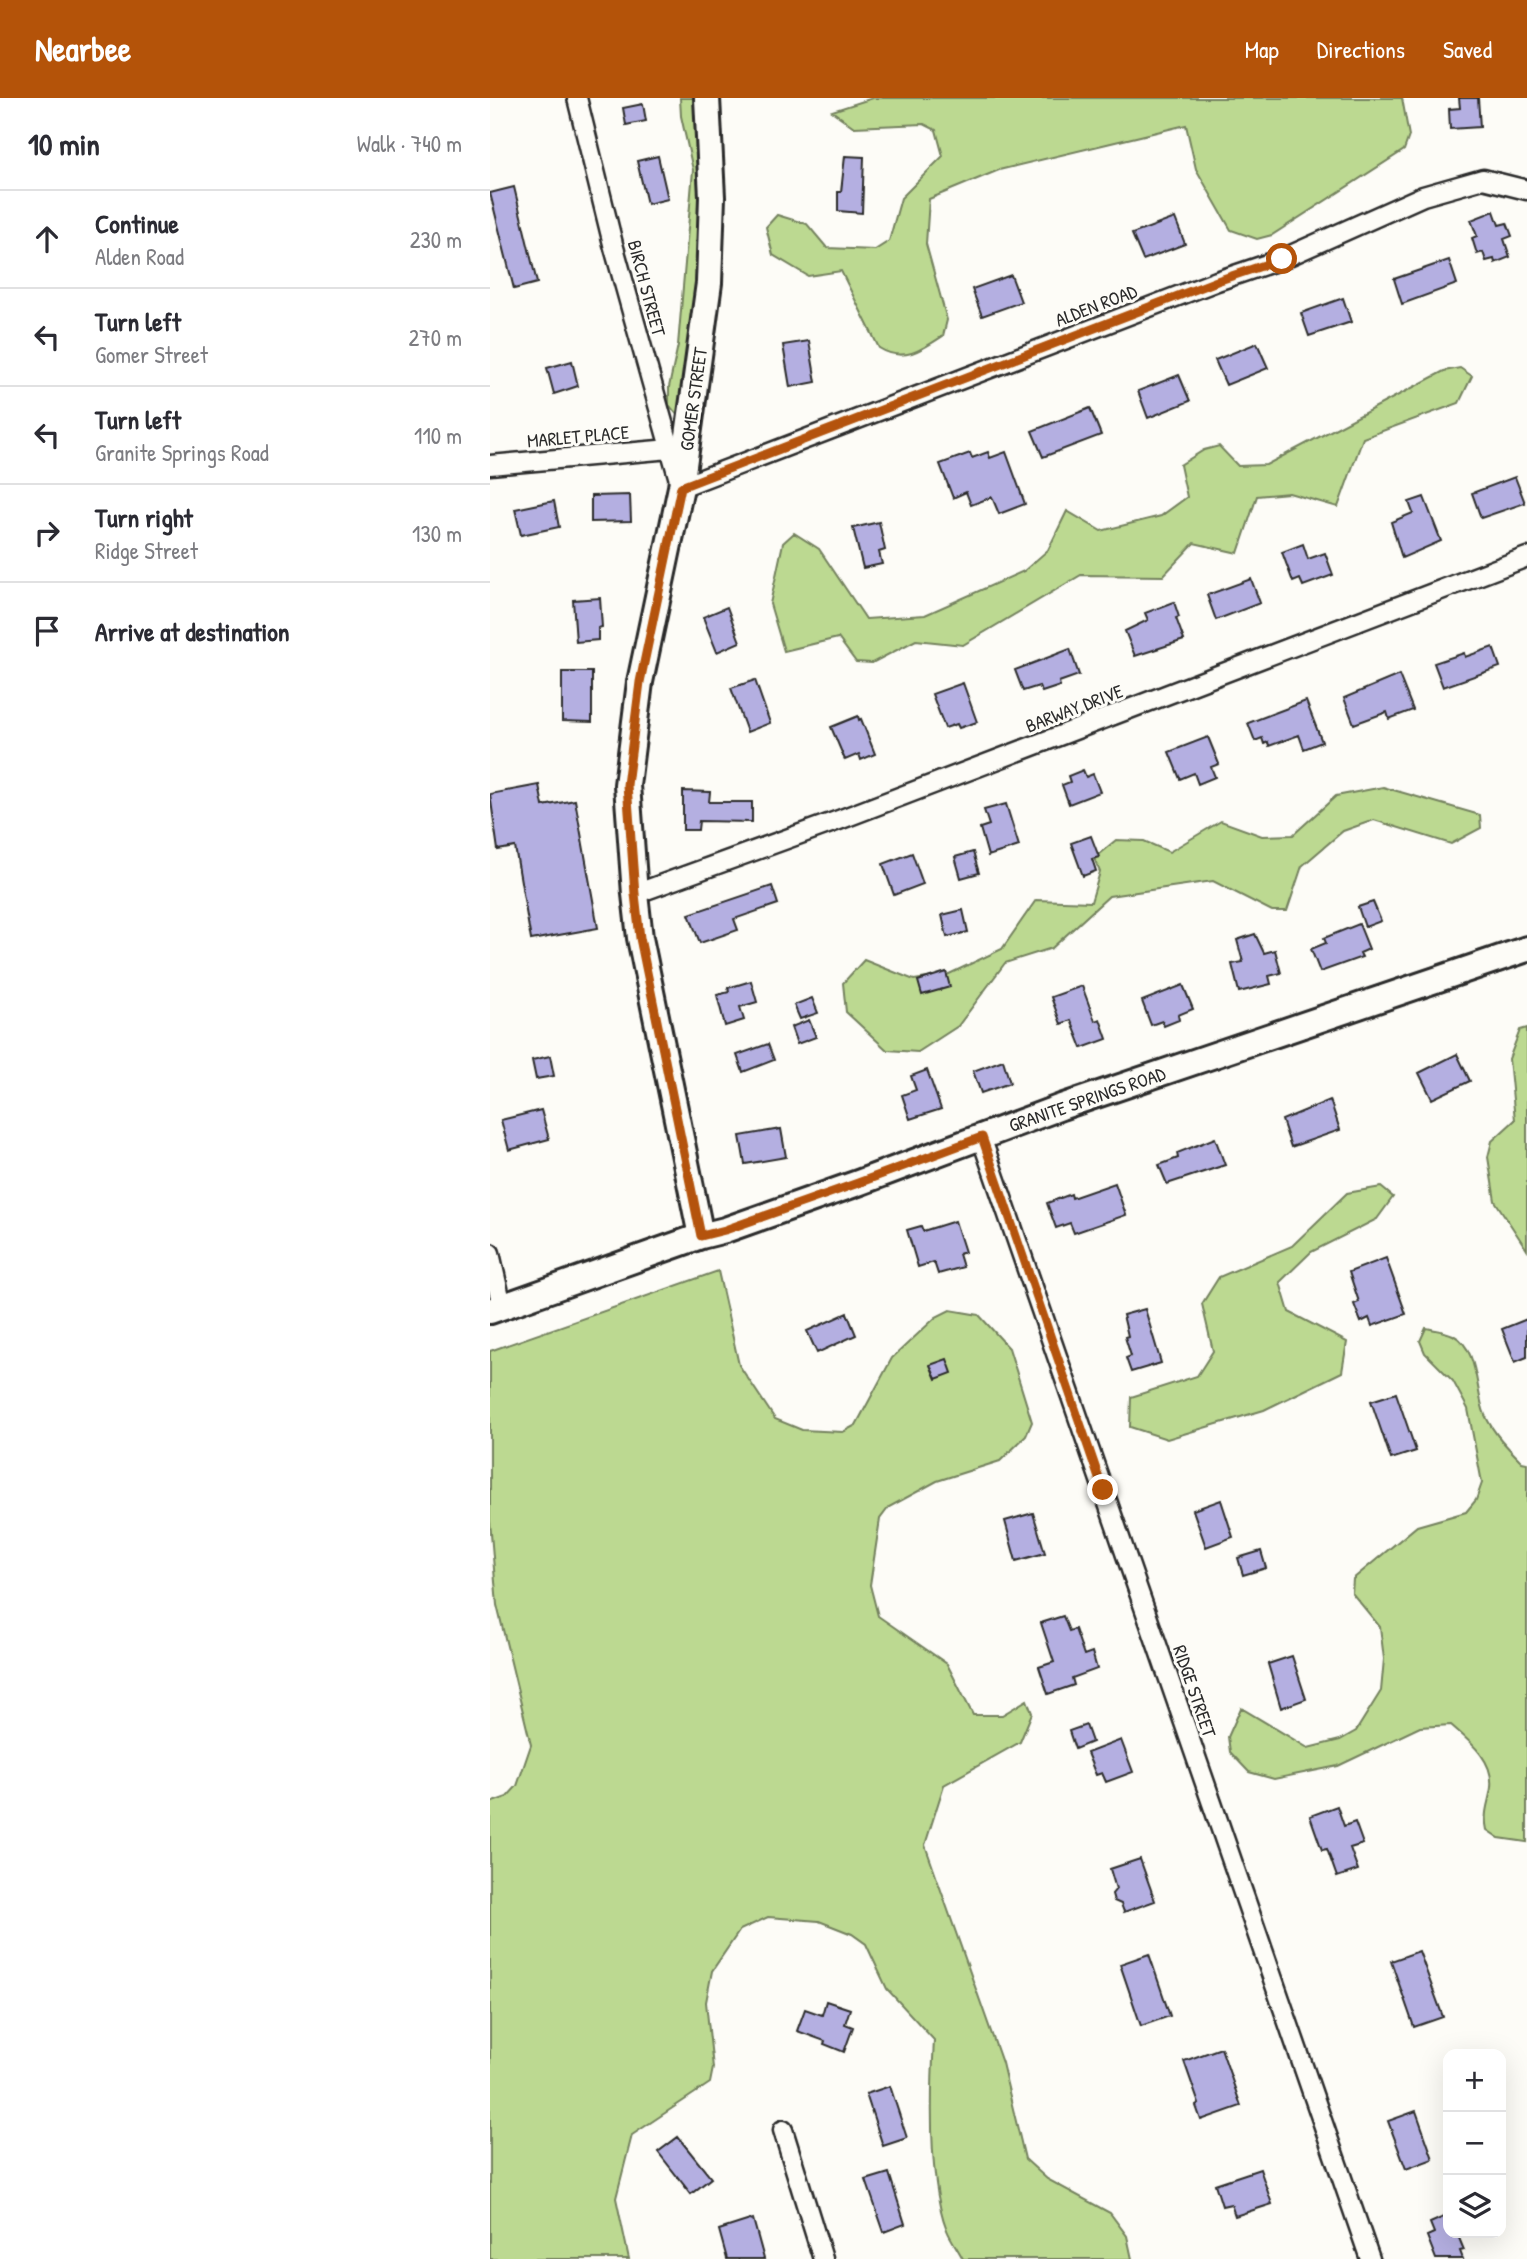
<!DOCTYPE html>
<html lang="en">
<head>
<meta charset="utf-8">
<style>
	:root { --surface:#fff; --page:#f2f2f3; --text:#2b2b33; --muted:#7c7c81; --line:#e1e1e2; --accent:#b45309 }
	body { margin:0; font-family:"Patrick Hand",sans-serif; background:var(--page); color:var(--text) }
	.controls { position:absolute; right:21px; bottom:21px; display:grid; overflow:hidden; border-radius:14px; box-shadow:0 7px 28px #0002 }
	.controls button { width:63px; height:63px; display:grid; place-items:center; padding:0; border:0; border-bottom:2px solid var(--line); background:var(--surface); color:var(--text); font:35px sans-serif }
	.stop { position:absolute; width:21px; height:21px; margin:-16px; border:5px solid #b45309; border-radius:50%; background:#fff }
	.stop.end { background:#b45309; border-color:#fff; box-shadow:0 2px 7px #0008 }
	.list { margin:0; padding:0; list-style:none }
	h2 { display:flex; justify-content:space-between; align-items:center; height:91px; margin:0; padding:0 28px; font-size:30px }
	h2 small { font-size:23px; font-weight:400; color:var(--muted) }
	.list li { display:grid; grid-template-columns:46px 1fr auto; gap:21px; align-items:center; box-sizing:border-box; height:98px; padding:0 28px; border-top:2px solid var(--line) }
	.list b { display:block; font-size:26px; white-space:nowrap }
	.list p { margin:0; font-size:23px; white-space:nowrap; color:var(--muted) }
	.list em { font-size:23px; font-style:normal; color:var(--muted) }
	.icon { flex:none; width:38px; height:38px; fill:none; stroke:currentColor; stroke-width:2; stroke-linecap:round; stroke-linejoin:round }
	.map { position:relative; flex:none; width:1037px; height:2161px; overflow:hidden }
	header { display:flex; align-items:center; gap:42px; box-sizing:border-box; height:98px; padding:0 35px; background:var(--accent); color:#fff }
	header strong { font-size:33px }
	nav { display:flex; gap:38px; margin-inline-start:auto; font-size:24px }
	main { display:flex }
	aside { flex:1; background:var(--surface) }
	.map>svg:first-child { display:block }
</style>
</head>
<body>
<header>
<strong>Nearbee</strong>
<nav><a>Map</a><a>Directions</a><a>Saved</a></nav>
</header>
<main>
<aside>
<h2>10 min<small>Walk · 740 m</small></h2>
<ul class="list">
<li><svg class="icon" aria-label="ahead" viewBox="0 0 24 24"><path d="M12 20V5M6 11l6-6 6 6"/></svg><div><b>Continue</b><p>Alden Road</p></div><em>230 m</em></li>
<li><svg class="icon" aria-label="left" viewBox="0 0 24 24"><path d="M17 20v-9H6M10 6l-5 5 5 5"/></svg><div><b>Turn left</b><p>Gomer Street</p></div><em>270 m</em></li>
<li><svg class="icon" aria-label="left" viewBox="0 0 24 24"><path d="M17 20v-9H6M10 6l-5 5 5 5"/></svg><div><b>Turn left</b><p>Granite Springs Road</p></div><em>110 m</em></li>
<li><svg class="icon" aria-label="right" viewBox="0 0 24 24"><path d="M7 20v-9h11M14 6l5 5-5 5"/></svg><div><b>Turn right</b><p>Ridge Street</p></div><em>130 m</em></li>
<li><svg class="icon" aria-label="arrive" viewBox="0 0 24 24"><path d="M6 21V4h12l-3 4 3 4H6"/></svg><div><b>Arrive at destination</b></div></li>
</ul>
</aside>
<div class="map">
<svg width="1037" height="2161" viewBox="0 0 1037 2161">
	<rect width="100%" height="100%" fill="#fdfcf7"/>
	<filter id="ink" filterUnits="userSpaceOnUse"><feTurbulence type="fractalNoise" baseFrequency=".0143" numOctaves="2"/><feDisplacementMap in="SourceGraphic" scale="14" xChannelSelector="R" yChannelSelector="G"/><feConvolveMatrix kernelMatrix="1 2 1 2 8 2 1 2 1" color-interpolation-filters="sRGB"/></filter>
	<g filter="url(#ink)">
		<path fill="#bcd991" stroke="#74825e" stroke-width="2" d="M190,0H210L214,104L198,279L189,319L179,307V289L188,247L203,72L191,18Z
			M383,0H912L919,38L914,52L782,137L767,141L741,132L706,71L696,27L509,72L439,101L436,146L457,222L453,238C432,252 413,265 389,250L351,173L318,178L283,157L276,129L287,117L317,126L337,150L385,152L399,143L411,100L453,58L446,32L434,26L364,29L342,13Z
			M970,270L982,278L969,305L873,340L848,409L799,395L767,398L748,455L704,445L673,478L591,477L473,547L426,542L382,565L366,564L348,540L294,553L280,506L293,445L304,435L329,451L376,521L435,517L534,473L558,452L577,413L611,433L671,418L697,399L690,367L714,352L729,348L748,368L776,367L954,273Z
			M893,689L990,717L991,730L961,746L884,722L853,733L812,768L797,813H782L723,783L619,798L562,850L515,865L468,928L428,954L397,952L356,914L353,885L374,862L424,882L457,877L512,851L546,802L601,804L610,774L604,760L626,742L654,743L679,754L731,723L772,738L803,737L846,698Z
			M1037,930V1152L1005,1103L998,1059L1002,1043L1025,1022L1019,961L1030,932Z
			M891,1089L903,1099L887,1121L821,1154L790,1184L799,1214L857,1244L852,1274L774,1312L677,1341L640,1329L641,1299L707,1278L723,1253L712,1206L729,1179L802,1148L857,1095Z
			M228,1173L249,1267L285,1321L312,1332L353,1334L366,1327L402,1260L446,1219L460,1212L489,1217L519,1250L542,1324L536,1338L510,1363L447,1383L399,1409L390,1421L380,1487L388,1518L457,1566L483,1617H512L537,1602L542,1615L530,1644L454,1687L435,1747L512,1965L535,2061L557,2081L620,2115L637,2138L642,2161H473C468,2151 461,2142 457,2132C438,2084 441,1993 444,1942L397,1891L376,1846L362,1836L329,1823L278,1819L250,1832L222,1873L216,1904L223,1970L220,1985L142,2037L126,2100L139,2161H0V1705L17,1699L27,1688L41,1647L7,1507L0,1423V1253Z
			M936,1230C945,1232 955,1233 963,1237C989,1250 985,1294 995,1317C1004,1336 1017,1349 1032,1364L1037,1365V1744L1009,1740L997,1732C993,1713 999,1706 1001,1689C1004,1662 979,1643 961,1627L930,1629L848,1668L784,1681L759,1674L740,1654L738,1639L751,1610L818,1650L850,1642L866,1633L891,1593L894,1561L890,1529L862,1495L863,1481L927,1428L976,1414L986,1402L992,1385L978,1311L963,1283L935,1255L930,1243Z"/>
		<path fill="#b4afe1" stroke="#2b2b2b" stroke-width="2" d="M969,0H988L990,29L960,31L959,11L970,10Z
			M153,6L156,23L136,27L133,10Z
			M168,58L178,101L157,106L147,63Z
			M355,58L374,59L372,115L348,113V94H351Z
			M24,89L47,185L24,191L0,95Z
			M1004,113L1009,127L1017,125L1022,138L1014,141L1020,159L1005,165L1004,161L996,163L993,154L987,156L982,140L987,138L981,122Z
			M685,120L695,146L653,162L642,136Z
			M959,162L967,186L912,206L904,181Z
			M521,177L531,204L492,218L482,191Z
			M853,200L861,224L819,238L811,215Z
			M319,243L326,284L300,289L293,247Z
			M767,245L778,270L736,287L725,262Z
			M82,263L88,288L64,296L57,270Z
			M689,277L700,303L658,320L648,293Z
			M600,310L611,337L553,359L542,333Z
			M498,354L500,360L516,354L535,406L509,416L502,399L481,407L476,394L463,400L450,366L480,355L482,360Z
			M1025,379L1035,405L991,420L982,395Z
			M140,397L141,423L101,424V398Z
			M934,399L951,443L912,460L901,424L923,415L919,404Z
			M64,403L69,429L31,437L25,411Z
			M389,424L395,452L389,454L392,466L373,470L363,430Z
			M813,446L818,461L835,455L843,477L813,488L810,481L803,484L792,454Z
			M761,481L770,505L726,522L717,497Z
			M110,500L112,529L108,530V542L86,544L83,502Z
			M684,504L689,519L686,520L694,542L645,558L635,533L658,522L655,515Z
			M237,509L250,544L227,554L213,519Z
			M1003,549L1010,569L953,589L944,565L974,555L975,559Z
			M580,551L589,577L569,584L570,588L552,594L549,588L533,593L525,572Z
			M72,574H102V624L72,623Z
			M909,577L923,612L899,621L897,614L864,626L854,600Z
			M265,582L280,625L257,634L241,590Z
			M473,585L487,624L469,630L467,626L455,630L442,596Z
			M816,603L832,644L814,651L809,637L779,648L778,644L774,646L772,640L765,643L758,625Z
			M368,618L369,622L371,621L385,656L371,662L369,656L355,662L341,629Z
			M718,639L729,666L721,669L725,679L708,686L704,675L690,681L679,654Z
			M593,672L596,679L603,676L610,694L579,706L572,687L580,684L578,678Z
			M49,687L53,708L85,702L108,830L41,842L25,749L8,752L0,696Z
			M193,693L220,694L219,704H262V724L209,723L208,732H193Z
			M516,706L529,748L498,758L490,730L499,727L494,712Z
			M601,738L609,759L602,761L606,773L593,778L581,745Z
			M483,754L489,775L471,780L465,759Z
			M422,755L433,786L404,797L393,766Z
			M282,788L288,806L244,821L248,832L210,845L199,816Z
			M883,804L891,823L875,829L868,809Z
			M473,812L478,834L457,839L452,817Z
			M869,826L879,851L870,855L872,859L830,874L821,851L836,845L834,840Z
			M765,836L774,855L785,852L791,875L779,878L781,886L749,894L742,866L753,864L747,842Z
			M456,874L460,889L432,897L428,883Z
			M261,883L267,904L250,909L254,922L235,928L227,897L239,894L238,890Z
			M693,887L703,911L688,917L689,922L674,928L672,923L661,927L652,903Z
			M592,888L605,923L610,921L617,941L592,950L581,922L571,926L561,899Z
			M322,900L328,915L310,921L304,907Z
			M319,922L326,939L307,946L301,929Z
			M278,946L284,962L253,974L247,957Z
			M967,956L980,983L942,1001L929,975Z
			M60,958L64,978L46,981L42,962Z
			M513,962L520,985L491,995L483,973Z
			M437,972L451,1011L420,1021L412,997L426,992L421,978Z
			M840,1002L850,1032L801,1049L792,1022Z
			M51,1012L59,1041L19,1052L11,1022Z
			M291,1031L296,1059L255,1066L250,1038Z
			M725,1040L735,1067L677,1086L669,1067L688,1060L687,1055Z
			M625,1085L636,1117L584,1135L580,1125L566,1130L557,1105L581,1096L582,1100Z
			M465,1123L475,1154L469,1156L473,1169L448,1176L444,1164L428,1169L417,1132L431,1128L433,1133Z
			M896,1160L916,1216L882,1228L879,1220L871,1224L864,1206L869,1204L859,1174Z
			M655,1211L671,1265L641,1274L636,1260L641,1258L635,1239L638,1238L633,1217Z
			M357,1215L366,1237L327,1255L317,1233Z
			M1037,1221V1259L1025,1264L1012,1231Z
			M457,1261L462,1275L446,1281L440,1267Z
			M906,1295L926,1353L901,1361L881,1303Z
			M731,1402L743,1439L716,1449L703,1412Z
			M543,1415L555,1455L526,1463L515,1423Z
			M771,1453L776,1470L753,1477L748,1460Z
			M573,1518L579,1533L585,1531L594,1557L602,1554L607,1571L582,1580L584,1587L558,1596L549,1569L564,1564L551,1525Z
			M802,1558L816,1601L791,1610L778,1566Z
			M596,1627L602,1644L585,1651L579,1633Z
			M631,1642L643,1674L616,1684L612,1675L606,1677L597,1655Z
			M847,1708L854,1728L865,1724L873,1746L860,1750L868,1772L847,1779L837,1751L832,1752L820,1718Z
			M650,1761L665,1803L634,1814L631,1806L624,1803L622,1796L626,1791L620,1771Z
			M929,1853L953,1919L924,1929L901,1863Z
			M659,1856L680,1918L651,1928L630,1866Z
			M336,1903L360,1911L355,1926L363,1929L354,1954L334,1946L335,1943L307,1933L315,1911L332,1917Z
			M731,1950L751,2008L711,2022L706,2008L709,2006L694,1963Z
			M400,1988L417,2040L393,2048L376,1996Z
			M926,2013L943,2061L916,2071L898,2023Z
			M188,2039L221,2080L201,2096L168,2054Z
			M770,2071L782,2106L745,2118L741,2106L732,2108L725,2086Z
			M399,2075L415,2126L394,2134L376,2082Z
			M958,2117V2135H967L974,2152L970,2153L973,2161H946L937,2138L944,2135L940,2125Z
			M263,2121L274,2161H237L229,2132Z"/>
		<g fill="none" stroke-linecap="round" stroke-linejoin="round">
			<g stroke="#2b2b2b" stroke-width="23">
				<path id="street" d="M87,0L123,146L191,389L727,183L792,161L933,98L993,81L1037,92
					M0,367L180,351
					M145,796L349,722L1037,459
					M491,1039L880,2161
					M0,1155L12,1208
					M293,2032L333,2161"/>
			</g>
			<g stroke="#2b2b2b" stroke-width="30">
				<path id="secondary" d="M211,1138L150,840L145,796L137,687L150,584L191,389L219,185L222,99L217,0
					M0,1213L211,1138L235,1132L368,1085L571,1009L1037,851"/>
			</g>
			<use href="#street" stroke="#fdfcf7" stroke-width="18"/>
			<use href="#secondary" stroke="#fdfcf7" stroke-width="24"/>
		</g>
	</g>
	<g fill="none" stroke-linecap="round" stroke-linejoin="round" filter="url(#ink)">
		<path stroke="#b45309" stroke-width="9" d="M613,1392L492,1039L368,1085L235,1132L211,1138L150,840L145,796L137,687L150,584L191,389L727,183L792,161"/>
	</g>
	<g text-anchor="middle" dominant-baseline="central" stroke-width="6" stroke-linejoin="round" paint-order="stroke">
		<g font-size="19" fill="#2b2b2b" stroke="#fdfcf7">
			<text transform="translate(157 190) rotate(75)">BIRCH STREET</text>
			<text transform="translate(606 207) rotate(-21)">ALDEN ROAD</text>
			<text transform="translate(203 301) rotate(-82)">GOMER STREET</text>
			<text transform="translate(88 338) rotate(-5)">MARLET PLACE</text>
			<text transform="translate(584 610) rotate(-21)">BARWAY DRIVE</text>
			<text transform="translate(597 1001) rotate(-19)">GRANITE SPRINGS ROAD</text>
			<text transform="translate(705 1593) rotate(71)">RIDGE STREET</text>
		</g>
	</g>
</svg>
<div class="controls">
<button>+</button>
<button>−</button>
<button><svg class="icon" aria-label="layers" viewBox="0 0 24 24"><path d="M12 4l9 5-9 5-9-5zM3 14l9 5 9-5"/></svg></button>
</div>
<div class="stop" style="left:792px;top:161px"></div>
<div class="stop end" style="left:613px;top:1392px"></div>
</div>
</main>
</body>
</html>
